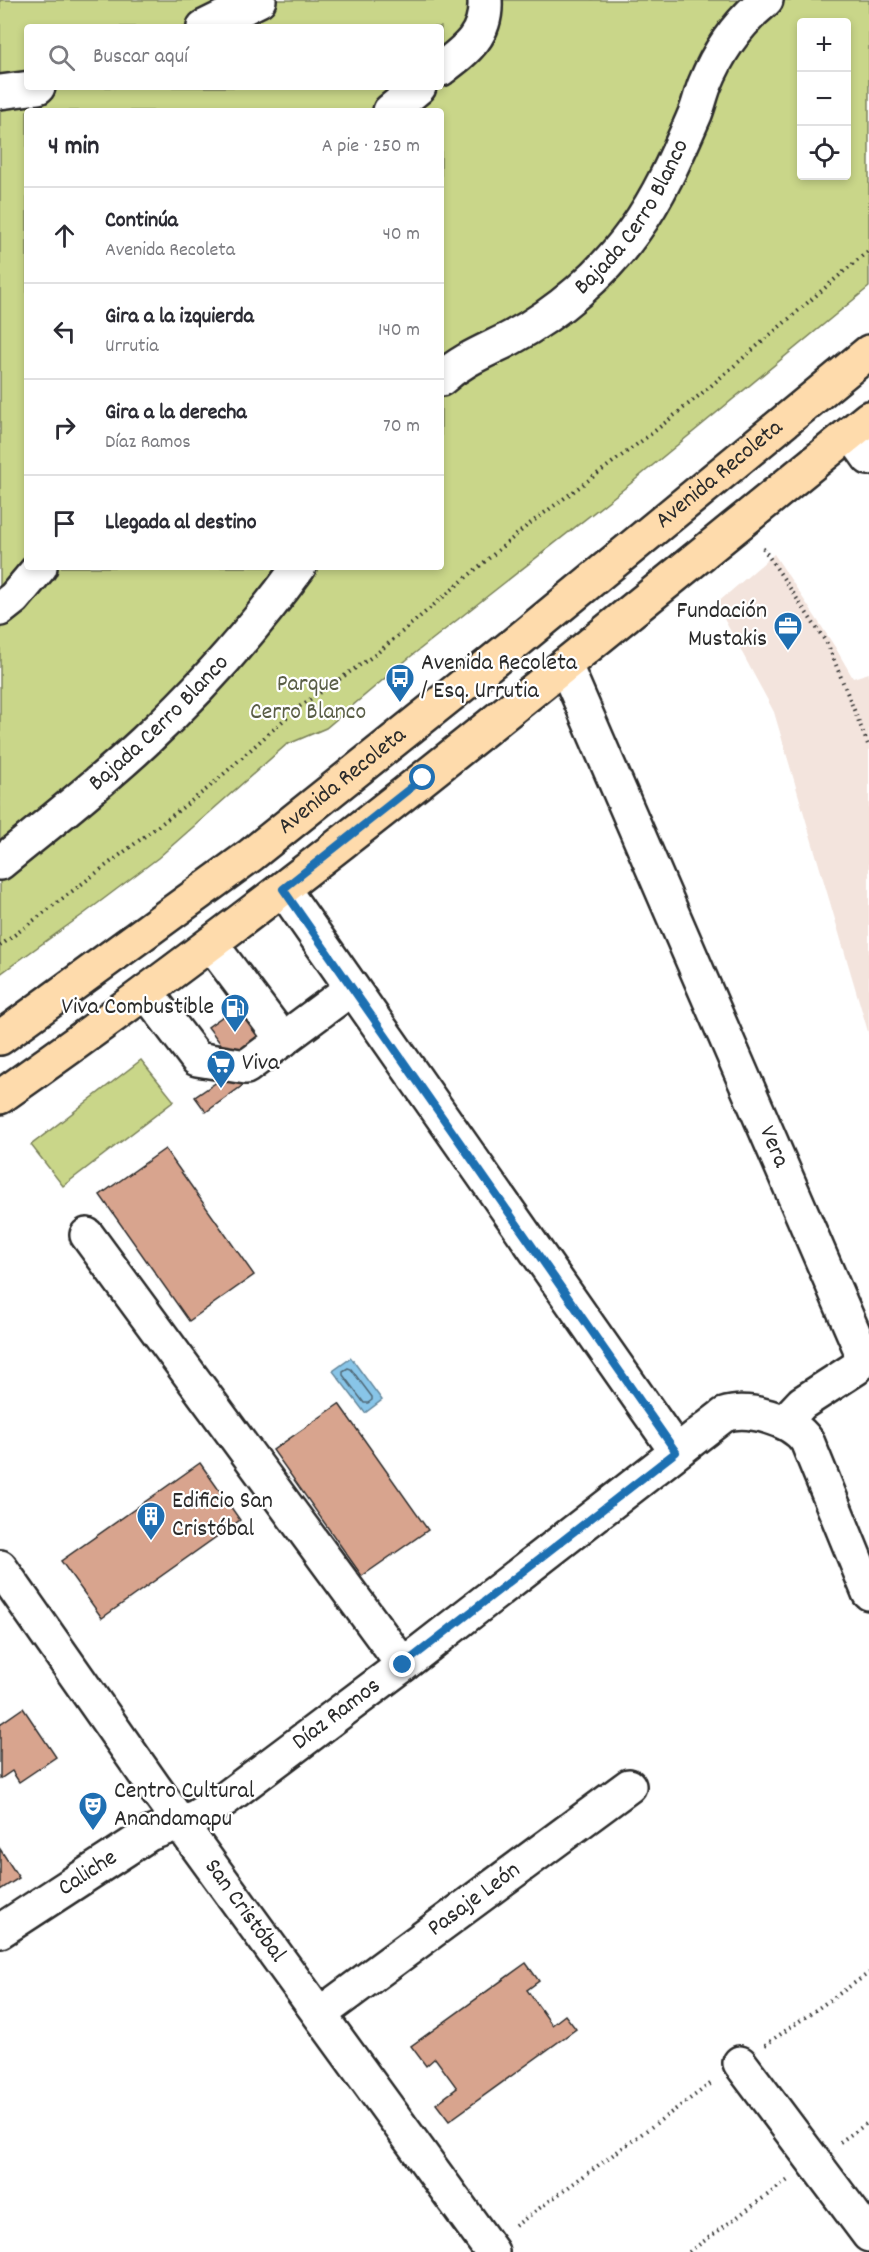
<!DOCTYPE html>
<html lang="es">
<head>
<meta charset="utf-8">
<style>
	:root { --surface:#fff; --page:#f2f2f3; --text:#2b2b33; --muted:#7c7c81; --line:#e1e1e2 }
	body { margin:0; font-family:Dekko,sans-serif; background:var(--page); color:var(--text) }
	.controls { position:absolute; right:18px; top:18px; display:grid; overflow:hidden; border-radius:6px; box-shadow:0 3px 9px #0003 }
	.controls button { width:54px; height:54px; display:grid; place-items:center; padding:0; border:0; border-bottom:2px solid var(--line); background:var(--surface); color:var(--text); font:30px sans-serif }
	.stop { position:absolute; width:18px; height:18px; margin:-14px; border:4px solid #1f6fb2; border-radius:50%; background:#fff }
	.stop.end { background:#1f6fb2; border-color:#fff; box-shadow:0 2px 6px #0008 }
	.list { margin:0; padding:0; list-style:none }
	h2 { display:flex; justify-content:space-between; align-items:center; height:78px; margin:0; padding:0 24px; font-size:26px }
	h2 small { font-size:20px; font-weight:400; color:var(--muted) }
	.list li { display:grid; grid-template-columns:39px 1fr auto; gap:18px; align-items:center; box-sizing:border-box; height:96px; padding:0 24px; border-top:2px solid var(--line) }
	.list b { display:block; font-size:22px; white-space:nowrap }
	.list p { margin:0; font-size:20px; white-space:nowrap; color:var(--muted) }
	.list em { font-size:20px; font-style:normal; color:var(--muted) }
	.icon { flex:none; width:33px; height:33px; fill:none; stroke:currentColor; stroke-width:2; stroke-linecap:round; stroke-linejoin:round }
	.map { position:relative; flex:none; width:869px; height:2252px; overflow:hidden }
	.search { position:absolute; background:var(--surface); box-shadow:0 3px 9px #0003; left:24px; top:24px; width:420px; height:66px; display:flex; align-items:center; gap:15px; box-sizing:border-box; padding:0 21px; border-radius:6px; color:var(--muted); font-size:22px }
	.panel { position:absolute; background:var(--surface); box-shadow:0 3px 9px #0003; left:24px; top:108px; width:420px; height:462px; border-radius:6px }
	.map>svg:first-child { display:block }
</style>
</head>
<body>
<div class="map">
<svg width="869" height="2252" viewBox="0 0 869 2252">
	<rect width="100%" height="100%" fill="#fff"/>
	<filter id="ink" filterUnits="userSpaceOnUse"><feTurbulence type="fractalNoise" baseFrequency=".0167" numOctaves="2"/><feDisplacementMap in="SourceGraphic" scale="12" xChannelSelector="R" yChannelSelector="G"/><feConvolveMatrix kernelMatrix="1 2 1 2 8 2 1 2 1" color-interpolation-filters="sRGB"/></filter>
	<g filter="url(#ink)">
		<path fill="#f3e4dd" d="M774,554L835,647L853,678L869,673V1035L774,712L716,604Z"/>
		<path fill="#c9d689" stroke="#7a805a" stroke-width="1.5" fill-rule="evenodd" d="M0,0H869V287L630,484L410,657L326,728L286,745L158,858L85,913L0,974ZM802,22H846V176H802ZM27,27H441V87H27ZM27,111H441V567H27Z
			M141,1060L174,1101L63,1186L31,1145Z"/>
		<path fill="#88c5e8" stroke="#63879c" stroke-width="1.5" d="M351,1358L382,1400L365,1413L333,1371Z"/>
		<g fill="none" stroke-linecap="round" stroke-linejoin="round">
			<path stroke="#506977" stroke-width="1.5" d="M348,1368L351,1369L372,1397V1400L368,1403H364L343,1375V1371Z"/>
		</g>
		<path fill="#d8a48e" stroke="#2b2b2b" stroke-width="1.5" d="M237,1006L261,1038L233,1060L208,1027Z
			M236,1069L246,1083L206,1112L195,1097Z
			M165,1149L254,1275L189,1321L100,1195Z
			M339,1404L428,1530L362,1576L273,1450Z
			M200,1463L240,1520L102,1618L61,1561Z
			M23,1708L56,1757L19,1782L12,1771L0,1779V1724Z
			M0,1849L19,1878L0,1890Z
			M526,1963L539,1981L527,1990L552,2025L565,2015L576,2029L449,2121L436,2104L457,2088L435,2058L426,2066L411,2046Z"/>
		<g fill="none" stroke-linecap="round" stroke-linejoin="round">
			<g stroke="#2b2b2b" stroke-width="38">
				<g id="minor">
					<path d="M204,27L259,0"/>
					<path d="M441,69C466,50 487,35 485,0"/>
					<path d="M0,92L38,87"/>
					<path d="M390,111L419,87"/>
					<path id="s1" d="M441,379C463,359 486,351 511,338C558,313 603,274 634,231C660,195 677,155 695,114C699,104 701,94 705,84C718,52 739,22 766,0"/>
					<path d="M851,433L869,458"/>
					<path d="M0,609L14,598L40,567"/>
					<path id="s2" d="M565,665L860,1348L861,1360L856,1368L802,1403L784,1422"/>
					<path id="s3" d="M0,863C49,823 98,785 144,742C201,689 253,630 299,567"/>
					<path d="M283,889L676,1451"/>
					<path d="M211,944L283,1040"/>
					<path d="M146,992L197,1059L246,1067L352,988"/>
					<path d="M87,1235L403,1665"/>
					<path id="s4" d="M0,1567L154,1787L492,2252"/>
					<path id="s5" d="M0,1931L149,1834L196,1817L225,1799L403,1665L724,1415C748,1407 792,1419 807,1441L869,1593"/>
					<path id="s6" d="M320,2014L629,1786"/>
					<path d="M740,2063L869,2235"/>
				</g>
			</g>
			<g stroke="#2b2b2b" stroke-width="38">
				<g id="major">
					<path id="s7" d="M0,1038L251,855L513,645L869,352"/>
					<path d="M0,1097C301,886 584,649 869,418"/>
				</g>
			</g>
			<path stroke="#2b2b2b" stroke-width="4" stroke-dasharray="1.5 4.5" stroke-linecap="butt" d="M763,548L828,645L869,747
				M0,946L207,789L296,709L376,654L528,525L651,434L706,390L869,250
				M765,2045L869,1973
				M840,2142L869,2122
				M515,2226L713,2082
				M689,2252L788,2180"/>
			<use href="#minor" stroke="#fff" stroke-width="33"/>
			<use href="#major" stroke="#fedbac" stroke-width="33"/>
		</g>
	</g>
	<g fill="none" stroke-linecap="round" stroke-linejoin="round" filter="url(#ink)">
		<path stroke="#1f6fb2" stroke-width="8" d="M403,1665L676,1452L283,889L423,778"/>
	</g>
	<defs>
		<g id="office-pin" transform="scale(1.5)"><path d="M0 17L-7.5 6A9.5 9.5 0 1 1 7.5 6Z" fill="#1f6fb2" stroke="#fff"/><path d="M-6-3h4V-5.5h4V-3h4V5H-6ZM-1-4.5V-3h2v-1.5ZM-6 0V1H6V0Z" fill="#fff"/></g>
		<g id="bus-pin" transform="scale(1.5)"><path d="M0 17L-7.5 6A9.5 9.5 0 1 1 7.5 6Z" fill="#1f6fb2" stroke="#fff"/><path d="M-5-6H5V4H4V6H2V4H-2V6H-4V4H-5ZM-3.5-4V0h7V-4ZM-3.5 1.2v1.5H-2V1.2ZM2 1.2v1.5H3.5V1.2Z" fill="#fff"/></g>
		<g id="fuel-pin" transform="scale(1.5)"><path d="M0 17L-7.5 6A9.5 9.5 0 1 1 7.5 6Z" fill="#1f6fb2" stroke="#fff"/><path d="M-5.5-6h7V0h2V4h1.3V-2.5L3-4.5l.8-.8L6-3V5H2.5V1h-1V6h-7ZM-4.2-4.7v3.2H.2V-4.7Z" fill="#fff"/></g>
		<g id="supermarket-pin" transform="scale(1.5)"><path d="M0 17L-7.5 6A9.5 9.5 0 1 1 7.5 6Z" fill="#1f6fb2" stroke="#fff"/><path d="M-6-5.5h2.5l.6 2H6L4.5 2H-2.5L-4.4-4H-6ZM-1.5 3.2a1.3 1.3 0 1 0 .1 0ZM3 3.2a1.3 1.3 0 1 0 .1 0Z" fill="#fff"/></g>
		<g id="building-pin" transform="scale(1.5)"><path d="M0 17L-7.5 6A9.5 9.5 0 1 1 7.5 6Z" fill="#1f6fb2" stroke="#fff"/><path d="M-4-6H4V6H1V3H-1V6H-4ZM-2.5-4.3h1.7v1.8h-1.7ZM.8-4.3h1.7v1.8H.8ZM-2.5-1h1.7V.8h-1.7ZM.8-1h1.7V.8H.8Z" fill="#fff"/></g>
		<g id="theatre-pin" transform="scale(1.5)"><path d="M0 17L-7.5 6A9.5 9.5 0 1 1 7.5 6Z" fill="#1f6fb2" stroke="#fff"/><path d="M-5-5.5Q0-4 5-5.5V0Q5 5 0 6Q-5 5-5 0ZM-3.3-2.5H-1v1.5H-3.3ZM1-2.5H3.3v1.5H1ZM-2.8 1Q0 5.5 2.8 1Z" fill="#fff"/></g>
	</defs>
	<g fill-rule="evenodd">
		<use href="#office-pin" x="788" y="626"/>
		<use href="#bus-pin" x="400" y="678"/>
		<use href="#fuel-pin" x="235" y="1008"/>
		<use href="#supermarket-pin" x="221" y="1064"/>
		<use href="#building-pin" x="151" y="1516"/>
		<use href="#theatre-pin" x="93" y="1806"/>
	</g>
	<g text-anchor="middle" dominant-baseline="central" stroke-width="4.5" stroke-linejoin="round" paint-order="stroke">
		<g font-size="24" fill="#2b2b2b" stroke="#fff">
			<text stroke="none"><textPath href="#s1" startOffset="256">Bajada Cerro Blanco</textPath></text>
			<text stroke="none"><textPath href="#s7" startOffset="914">Avenida Recoleta</textPath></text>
			<text stroke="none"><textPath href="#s3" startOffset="212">Bajada Cerro Blanco</textPath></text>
			<text stroke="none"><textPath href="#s7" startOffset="428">Avenida Recoleta</textPath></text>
			<text stroke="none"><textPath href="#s2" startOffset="525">Vera</textPath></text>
			<text stroke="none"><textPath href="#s5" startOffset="402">Díaz Ramos</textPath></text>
			<text stroke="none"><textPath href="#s5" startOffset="105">Caliche</textPath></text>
			<text stroke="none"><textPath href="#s6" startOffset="192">Pasaje León</textPath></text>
			<text stroke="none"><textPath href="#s4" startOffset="422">San Cristóbal</textPath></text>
		</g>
		<g font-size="24" fill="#2b2b2b" stroke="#fff" text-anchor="start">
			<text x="767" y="612" text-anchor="end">Fundación<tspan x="767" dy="28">Mustakis</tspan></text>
			<text x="421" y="664">Avenida Recoleta<tspan x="421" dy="28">/ Esq. Urrutia</tspan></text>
			<text x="214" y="1008" text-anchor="end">Viva Combustible</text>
			<text x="242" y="1064">Viva</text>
			<text x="172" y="1502">Edificio San<tspan x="172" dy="28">Cristóbal</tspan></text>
			<text x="114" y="1792">Centro Cultural<tspan x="114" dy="28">Anandamapu</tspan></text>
		</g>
		<g font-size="24" fill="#5a5e47" stroke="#fff">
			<text x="308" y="685">Parque<tspan x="308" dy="28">Cerro Blanco</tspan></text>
		</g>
	</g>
</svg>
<div class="controls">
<button>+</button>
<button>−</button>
<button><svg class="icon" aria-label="locate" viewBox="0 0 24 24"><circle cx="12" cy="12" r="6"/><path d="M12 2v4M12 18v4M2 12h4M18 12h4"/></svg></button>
</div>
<div class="stop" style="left:423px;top:778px"></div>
<div class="stop end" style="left:403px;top:1665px"></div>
<div class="search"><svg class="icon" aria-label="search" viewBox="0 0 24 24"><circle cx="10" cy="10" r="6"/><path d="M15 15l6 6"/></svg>Buscar aquí</div>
<section class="panel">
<h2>4 min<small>A pie · 250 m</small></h2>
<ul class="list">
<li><svg class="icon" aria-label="ahead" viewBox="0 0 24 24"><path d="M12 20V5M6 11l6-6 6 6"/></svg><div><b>Continúa</b><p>Avenida Recoleta</p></div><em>40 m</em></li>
<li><svg class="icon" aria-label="left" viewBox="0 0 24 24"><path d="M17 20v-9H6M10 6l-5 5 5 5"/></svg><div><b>Gira a la izquierda</b><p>Urrutia</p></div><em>140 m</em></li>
<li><svg class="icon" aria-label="right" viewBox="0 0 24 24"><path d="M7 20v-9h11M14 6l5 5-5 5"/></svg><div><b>Gira a la derecha</b><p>Díaz Ramos</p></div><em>70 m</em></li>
<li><svg class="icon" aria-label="arrive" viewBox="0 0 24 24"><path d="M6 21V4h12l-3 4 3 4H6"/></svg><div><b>Llegada al destino</b></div></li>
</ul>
</section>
</div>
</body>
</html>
